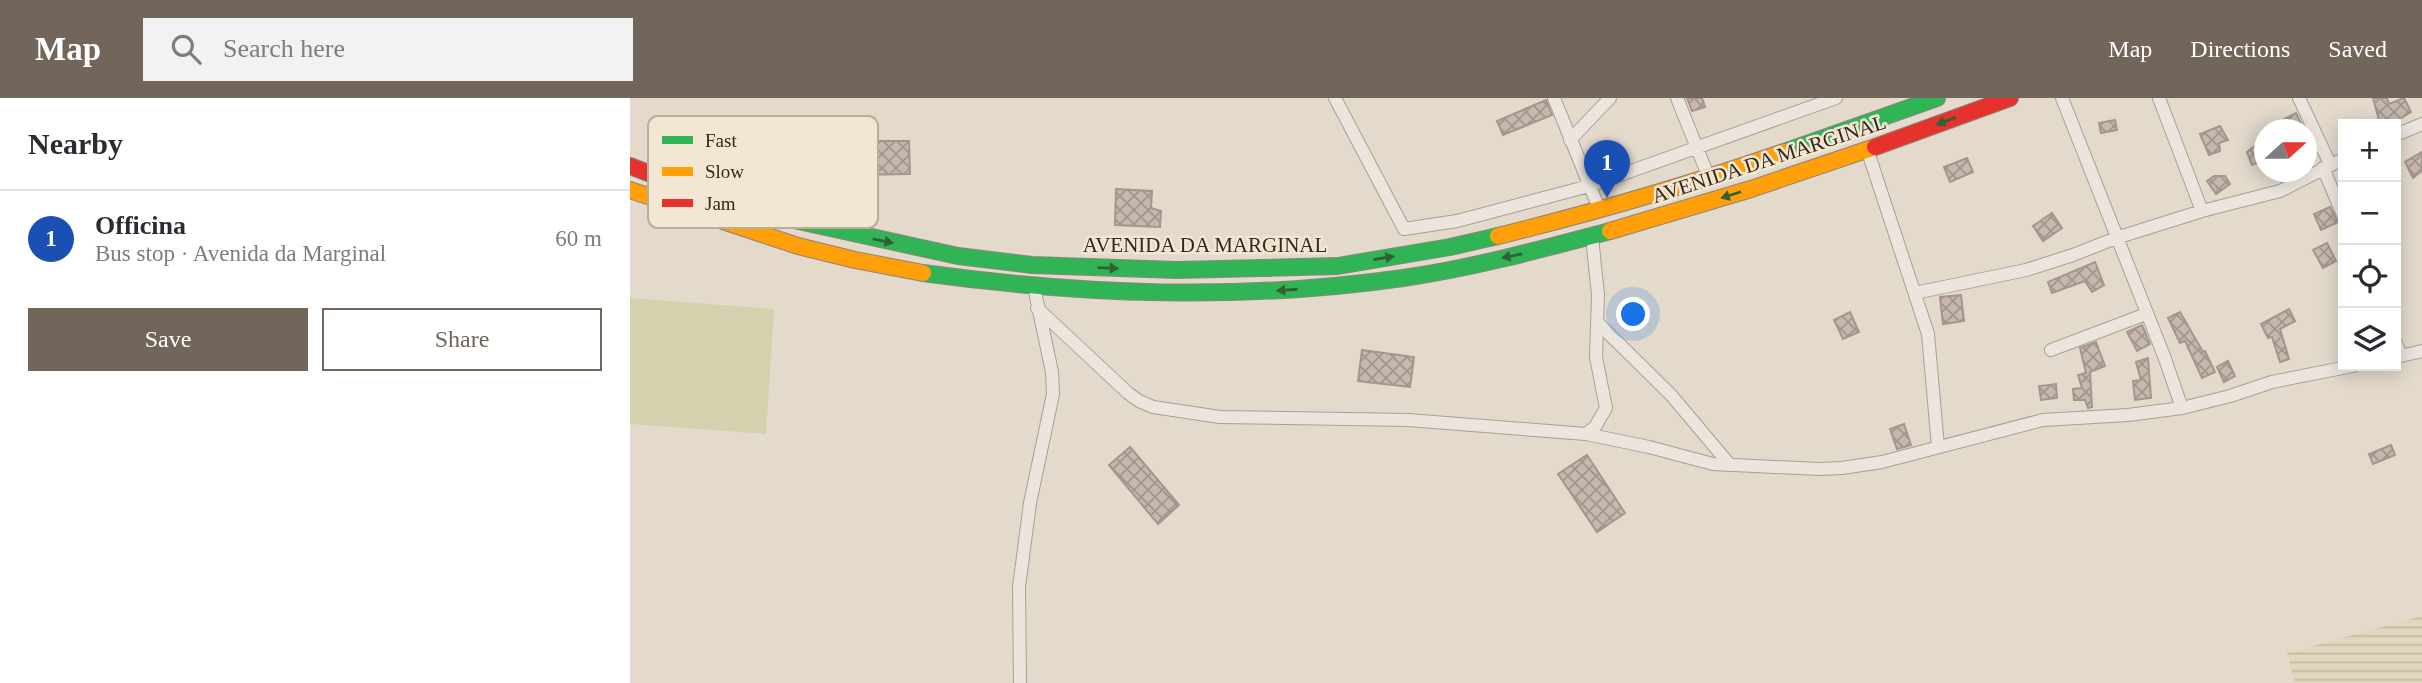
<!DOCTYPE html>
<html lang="en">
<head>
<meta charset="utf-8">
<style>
	:root { --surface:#fff; --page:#f2f2f3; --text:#2b2b33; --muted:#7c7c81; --line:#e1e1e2; --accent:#72665b }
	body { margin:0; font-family:Georgia,serif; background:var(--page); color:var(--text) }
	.controls { position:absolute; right:21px; top:21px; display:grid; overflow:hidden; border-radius:0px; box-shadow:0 4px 18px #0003 }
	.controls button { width:63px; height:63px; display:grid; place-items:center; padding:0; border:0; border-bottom:2px solid var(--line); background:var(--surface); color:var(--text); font:35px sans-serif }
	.compass { position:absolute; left:1624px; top:21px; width:63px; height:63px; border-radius:50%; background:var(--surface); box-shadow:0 4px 18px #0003; rotate:69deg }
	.you { position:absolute; left:1004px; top:217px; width:24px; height:24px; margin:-18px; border:5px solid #fff; border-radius:50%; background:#1a73e8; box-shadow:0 0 0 10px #1a73e833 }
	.badge { display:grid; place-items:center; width:46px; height:46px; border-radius:50%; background:var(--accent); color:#fff; font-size:23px; font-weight:700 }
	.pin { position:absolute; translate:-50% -58px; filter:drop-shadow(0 2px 4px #0008) }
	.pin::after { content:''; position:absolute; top:37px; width:24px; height:21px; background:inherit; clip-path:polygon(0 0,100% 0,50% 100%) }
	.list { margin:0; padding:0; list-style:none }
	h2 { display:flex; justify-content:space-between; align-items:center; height:91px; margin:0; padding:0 28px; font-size:30px }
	h2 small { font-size:23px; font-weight:400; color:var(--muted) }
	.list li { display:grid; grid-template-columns:46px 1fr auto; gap:21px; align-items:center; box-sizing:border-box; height:98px; padding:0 28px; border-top:2px solid var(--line) }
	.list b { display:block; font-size:26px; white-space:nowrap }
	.list p { margin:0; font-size:23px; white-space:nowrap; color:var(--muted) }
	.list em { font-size:23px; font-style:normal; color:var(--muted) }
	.actions { display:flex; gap:14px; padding:21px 28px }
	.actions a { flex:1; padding:16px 0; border:2px solid var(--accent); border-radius:0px; text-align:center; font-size:24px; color:var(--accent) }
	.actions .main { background:var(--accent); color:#fff }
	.icon { flex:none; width:38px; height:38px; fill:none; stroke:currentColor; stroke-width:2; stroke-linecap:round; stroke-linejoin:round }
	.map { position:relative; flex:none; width:1792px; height:585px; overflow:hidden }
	header { display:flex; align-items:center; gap:42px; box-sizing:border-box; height:98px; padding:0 35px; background:var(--accent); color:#fff }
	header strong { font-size:33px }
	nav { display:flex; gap:38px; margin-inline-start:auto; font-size:24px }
	.search { width:490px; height:63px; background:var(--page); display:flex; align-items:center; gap:18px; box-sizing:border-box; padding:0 24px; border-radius:0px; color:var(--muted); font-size:26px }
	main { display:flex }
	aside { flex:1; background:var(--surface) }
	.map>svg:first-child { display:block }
</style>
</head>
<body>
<header>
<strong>Map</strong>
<div class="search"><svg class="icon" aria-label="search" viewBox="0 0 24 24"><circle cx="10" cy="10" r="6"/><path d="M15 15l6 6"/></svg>Search here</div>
<nav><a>Map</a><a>Directions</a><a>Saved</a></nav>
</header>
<main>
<aside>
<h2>Nearby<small></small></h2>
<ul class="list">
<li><span class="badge" style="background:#1a4fb4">1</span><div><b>Officina</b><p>Bus stop · Avenida da Marginal</p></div><em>60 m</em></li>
</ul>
<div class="actions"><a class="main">Save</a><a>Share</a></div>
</aside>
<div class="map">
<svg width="1792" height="585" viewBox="0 0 1792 585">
	<defs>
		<pattern id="farmland-rules" width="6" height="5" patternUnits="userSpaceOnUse" patternTransform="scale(1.75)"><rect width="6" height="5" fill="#e2d7bd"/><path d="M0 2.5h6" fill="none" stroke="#c2b9a2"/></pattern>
		<pattern id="building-cross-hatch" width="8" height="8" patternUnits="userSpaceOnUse" patternTransform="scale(1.75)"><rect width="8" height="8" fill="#c6b8ad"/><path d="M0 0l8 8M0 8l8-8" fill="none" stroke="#a2968c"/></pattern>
	</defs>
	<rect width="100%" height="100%" fill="#e3dacc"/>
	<path fill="url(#farmland-rules)" d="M1792,518V585H1665L1657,555Z"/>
	<path fill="#d4d1af" d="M0,200L144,211L136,336L0,326Z"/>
	<path fill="url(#building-cross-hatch)" stroke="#a3968c" stroke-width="2" d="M1057,0H1072L1075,9L1062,13Z
		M1743,0H1757L1759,6L1774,0L1781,14L1762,26H1750Z
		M916,2L922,17L873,37L867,23Z
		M1666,15L1674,32H1633Z
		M1485,22L1487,32L1471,35L1469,25Z
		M1590,28L1598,42L1589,45L1590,53L1579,57L1570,36Z
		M220,36H246V43H279L280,76L220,77Z
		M1629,45L1634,62L1622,67L1617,54Z
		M1792,54V73L1783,80L1775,64Z
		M1337,60L1343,74L1320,84L1314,69Z
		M1584,78H1595L1600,86L1586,96L1577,83Z
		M486,91L522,93L521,110L531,113L530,129L485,127Z
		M1700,109L1708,124L1691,132L1684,116Z
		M1422,115L1432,130L1413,143L1403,128Z
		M1697,145L1706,163L1693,170L1683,152Z
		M1465,164L1474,187L1462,194L1455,183L1422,195L1418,184Z
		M1331,197L1334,223L1313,226L1310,199Z
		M1659,211L1665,223L1650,231L1659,261L1650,264L1642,239L1638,240L1631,226Z
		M1220,214L1229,234L1213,241L1204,222Z
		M1550,214L1573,254L1575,253L1585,274L1572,280L1555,243L1550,245L1538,220Z
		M1512,227L1520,246L1507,253L1497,234Z
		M1466,244L1475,268L1460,274L1462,309L1458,310L1455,302H1444L1443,291L1452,290L1448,277L1456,275L1450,250Z
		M732,252L784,259L780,289L728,283Z
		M1518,260L1521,300L1505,302L1503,283L1511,282L1506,264Z
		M1598,263L1605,278L1594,284L1587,269Z
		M1426,286L1427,300L1411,302L1409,288Z
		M1274,326L1281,347L1267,351L1260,331Z
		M1761,347L1765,357L1743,366L1739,356Z
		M500,349L549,407L528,426L479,367Z
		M957,357L995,415L967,434L928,376Z"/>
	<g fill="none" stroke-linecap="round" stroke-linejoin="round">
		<g stroke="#a89f96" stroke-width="14">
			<path id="street" d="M705,0L774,131L827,123L959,88L1206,0
				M924,0L970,113
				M1047,0L1079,80
				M1432,0L1534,258L1552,310
				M1529,0L1572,113
				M1669,0L1700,66
				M1766,37L1792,26
				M940,42L980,0
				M1237,51L1298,236L1308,349
				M1693,70L1713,117
				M1285,195L1396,172L1443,157L1486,140L1572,113L1650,93L1713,61
				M407,210L498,295L509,303L523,309L590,319L778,322L956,336L1019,349L1083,366L1189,371L1212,370L1252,364L1413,322L1498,317L1552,310L1600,298L1642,284L1723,268
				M968,225L1041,297L1100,367
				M1766,245L1771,258
				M1421,252L1516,216
				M1766,259L1792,253
				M956,336L965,329L976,310L966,259L968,197L962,139
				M390,585L389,489L400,405L423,296L422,274L404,189"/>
		</g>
		<g stroke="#8d857c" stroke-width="18">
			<path id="fast" d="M1154,54L1307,0
				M155,120L328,158L402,167L547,172L708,168L820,149L868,138
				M293,175C453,197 612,203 773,180C843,170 912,151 980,133"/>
		</g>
		<g stroke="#8d857c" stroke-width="18">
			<path id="slow" d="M0,92L168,148L225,162L293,175
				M980,133L1121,91L1245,49
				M868,138C965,114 1059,87 1154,54"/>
		</g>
		<g stroke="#8d857c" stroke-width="18">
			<path id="jam" d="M1245,49L1380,0
				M0,68L68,94L155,120"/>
		</g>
		<use href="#street" stroke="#ebe5de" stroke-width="12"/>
		<use href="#fast" stroke="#30b455" stroke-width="16"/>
		<use href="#slow" stroke="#ff9f0a" stroke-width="16"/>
		<use href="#jam" stroke="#e5322d" stroke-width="16"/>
	</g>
	<defs><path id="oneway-solid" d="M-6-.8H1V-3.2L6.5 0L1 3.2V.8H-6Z" transform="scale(1.75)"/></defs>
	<g fill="#335f34">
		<use href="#oneway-solid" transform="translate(1316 23) rotate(160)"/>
		<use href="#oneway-solid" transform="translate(1101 97) rotate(162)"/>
		<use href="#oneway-solid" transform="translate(253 143) rotate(11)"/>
		<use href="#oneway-solid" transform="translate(882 158) rotate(168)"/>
		<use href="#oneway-solid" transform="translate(754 160) rotate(-9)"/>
		<use href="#oneway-solid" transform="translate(478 170) rotate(2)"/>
		<use href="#oneway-solid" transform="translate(657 192) rotate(176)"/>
	</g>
	<g text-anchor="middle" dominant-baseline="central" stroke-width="5" stroke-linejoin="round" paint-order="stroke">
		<g font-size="21" fill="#35271e" stroke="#f3e6d2">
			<text transform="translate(1139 61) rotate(-18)">AVENIDA DA MARGINAL</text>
			<text x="575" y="147">AVENIDA DA MARGINAL</text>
		</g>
	</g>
	<rect x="18" y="18" width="230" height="112" rx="10" fill="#f3e6d2" stroke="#baad9c" stroke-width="2"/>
	<rect x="32" y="38" width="31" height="8" fill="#30b455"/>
	<rect x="32" y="69" width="31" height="9" fill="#ff9f0a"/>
	<rect x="32" y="101" width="31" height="8" fill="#e5322d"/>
	<g font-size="19" fill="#35271e">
		<text x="75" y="49">Fast</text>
		<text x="75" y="80">Slow</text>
		<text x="75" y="112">Jam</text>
	</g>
</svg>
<div class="controls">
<button>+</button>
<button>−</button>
<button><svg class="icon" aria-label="locate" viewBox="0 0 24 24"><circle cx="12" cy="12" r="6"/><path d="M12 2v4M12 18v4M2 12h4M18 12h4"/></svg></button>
<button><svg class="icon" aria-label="layers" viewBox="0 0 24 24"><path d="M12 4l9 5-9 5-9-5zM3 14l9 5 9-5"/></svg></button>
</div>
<svg class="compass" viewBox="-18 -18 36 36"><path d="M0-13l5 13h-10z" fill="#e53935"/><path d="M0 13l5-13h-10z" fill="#7c7c81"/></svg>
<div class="you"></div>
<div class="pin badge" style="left:977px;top:100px;background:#1a4fb4">1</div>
</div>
</main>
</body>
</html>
